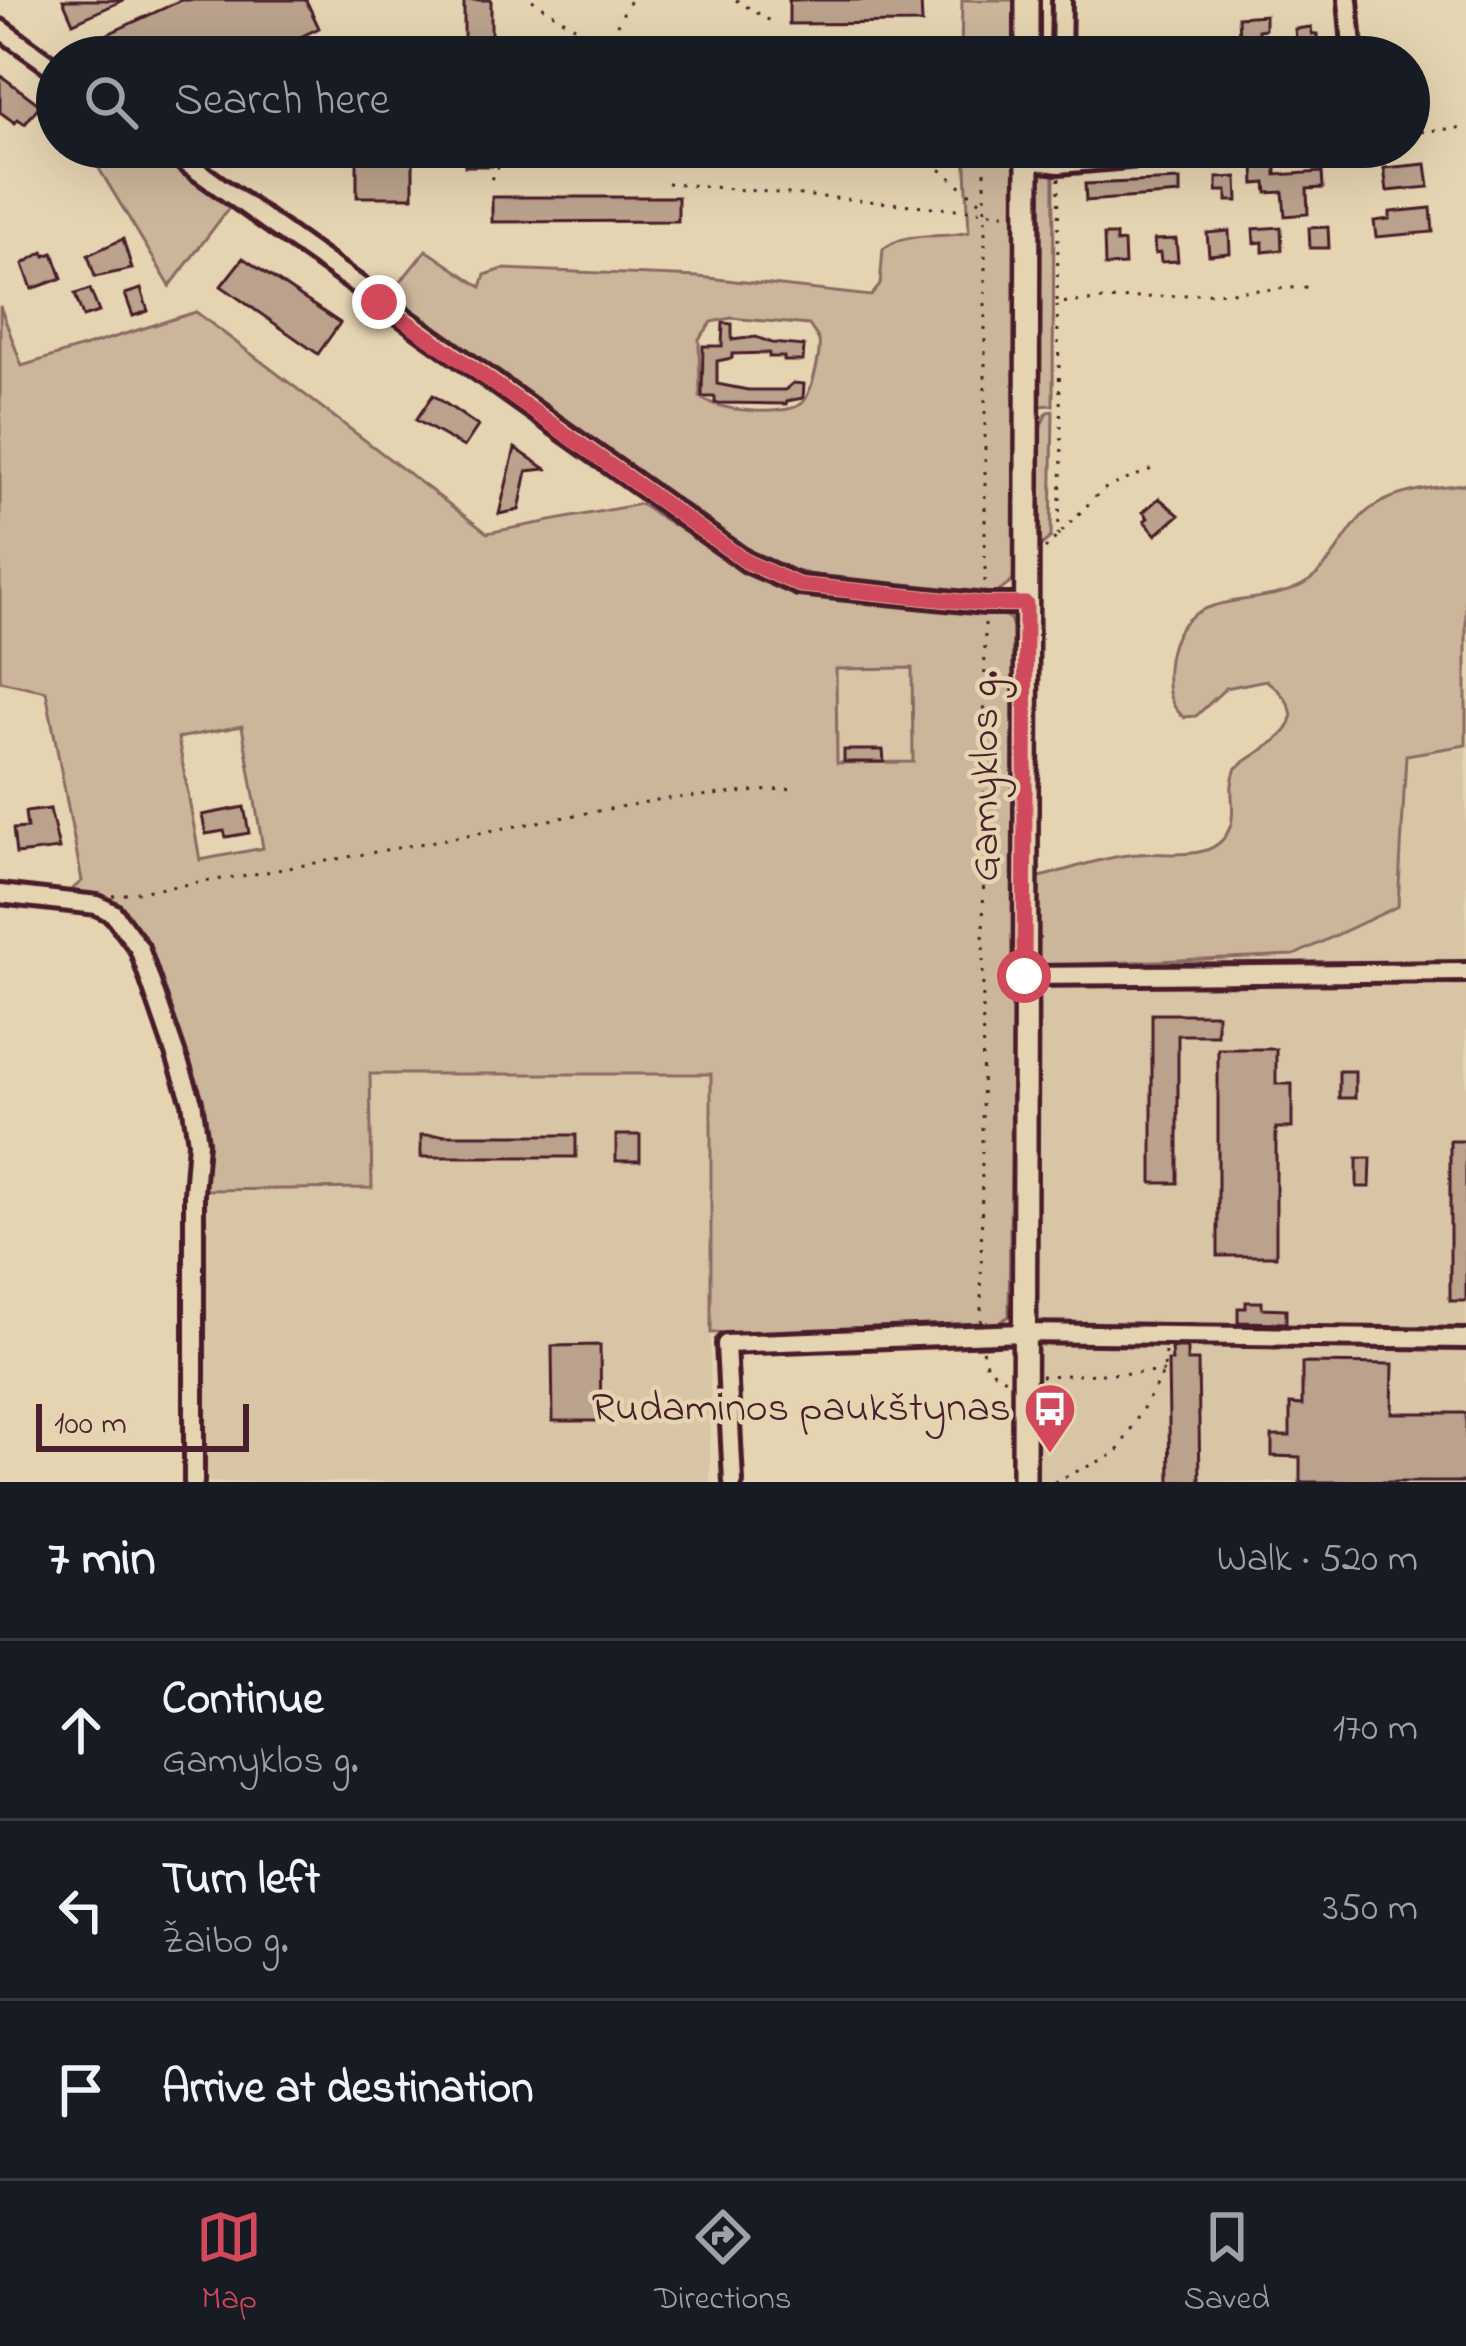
<!DOCTYPE html>
<html lang="en">
<head>
<meta charset="utf-8">
<style>
	:root { --surface:#171b24; --page:#20242c; --text:#f1f3f6; --muted:#9ea1a6; --line:#363941; --accent:#d1495b }
	body { margin:0; font-family:"Indie Flower",sans-serif; background:var(--page); color:var(--text) }
	.scale { position:absolute; left:36px; bottom:30px; width:213px; box-sizing:border-box; padding-left:12px; border:6px solid #4a1f2b; border-top:0; font-size:33px; line-height:42px; white-space:nowrap; color:#4a1f2b; -webkit-text-stroke:9px #e5d4b1; paint-order:stroke }
	.stop { position:absolute; width:36px; height:36px; margin:-27px; border:9px solid #d1495b; border-radius:50%; background:#fff }
	.stop.end { background:#d1495b; border-color:#fff; box-shadow:0 3px 12px #0008 }
	.list { margin:0; padding:0; list-style:none }
	h2 { display:flex; justify-content:space-between; align-items:center; height:156px; margin:0; padding:0 48px; font-size:51px }
	h2 small { font-size:39px; font-weight:400; color:var(--muted) }
	.list li { display:grid; grid-template-columns:78px 1fr auto; gap:36px; align-items:center; box-sizing:border-box; height:180px; padding:0 48px; border-top:3px solid var(--line) }
	.list b { display:block; font-size:45px; white-space:nowrap }
	.list p { margin:0; font-size:39px; white-space:nowrap; color:var(--muted) }
	.list em { font-size:39px; font-style:normal; color:var(--muted) }
	.icon { flex:none; width:66px; height:66px; fill:none; stroke:currentColor; stroke-width:2; stroke-linecap:round; stroke-linejoin:round }
	.map { position:relative; flex:none; width:1466px; height:1482px; overflow:hidden }
	.search { position:absolute; background:var(--surface); box-shadow:0 12px 48px #0002; left:36px; right:36px; top:36px; height:132px; display:flex; align-items:center; gap:30px; box-sizing:border-box; padding:0 42px; border-radius:66px; color:var(--muted); font-size:45px }
	.sheet { height:696px; background:var(--surface) }
	nav { display:flex; justify-content:space-around; align-items:center; box-sizing:border-box; height:168px; border-top:3px solid var(--line); background:var(--surface); font-size:33px; color:var(--muted) }
	nav a { display:grid; justify-items:center; gap:6px }
	nav .on { color:var(--accent) }
	.map>svg:first-child { display:block }
</style>
</head>
<body>
<div class="map">
<svg width="1466" height="1482" viewBox="0 0 1466 1482">
	<rect width="100%" height="100%" fill="#e5d4b1"/>
	<filter id="ink" filterUnits="userSpaceOnUse"><feTurbulence type="fractalNoise" baseFrequency=".00833" numOctaves="2"/><feDisplacementMap in="SourceGraphic" scale="24" xChannelSelector="R" yChannelSelector="G"/><feConvolveMatrix kernelMatrix="1 2 1 2 8 2 1 2 1" color-interpolation-filters="sRGB"/></filter>
	<g filter="url(#ink)">
		<path fill="#d8c5a6" d="M836,668H913V762L837,763Z
			M1466,745V1482H1034L1036,966L1294,955L1397,906L1405,755Z
			M369,1074H712L710,1482H207L205,1190L371,1188Z"/>
		<path fill="#ccb69b" stroke="#8b6a63" stroke-width="3" fill-rule="evenodd" d="M962,0H1016V57H961Z
			M86,147H150L232,204L170,286Z
			M965,147H1016V537L1013,581L997,593C919,589 835,587 761,560L398,305L393,291L426,250L481,287L485,275L503,269L699,277L871,296L880,285L883,249C911,229 937,240 969,232ZM731,318L809,325C812,330 817,335 819,341C821,354 811,397 801,404C783,417 716,411 700,397L699,339L712,322Z
			M1043,166L1054,172L1053,405L1039,406V177Z
			M0,306L22,366L196,312L487,533L640,504L754,576L781,587L813,594L997,611L1010,619L1017,638L1009,1316L993,1327L711,1333V1074H370L372,1188L205,1190L203,1140L142,941C120,905 107,903 69,892L82,881L46,691L0,681ZM912,668L913,762L837,763L836,669ZM242,726L263,848L200,860L178,738Z
			M1053,411L1051,537L1038,548V433L1047,412Z
			M1466,484V745L1406,755L1398,906L1294,955L1036,966V878C1069,870 1105,856 1138,854C1168,851 1219,865 1231,824C1236,806 1227,789 1236,768C1271,741 1324,725 1266,680L1226,688L1196,716L1184,717C1168,705 1167,687 1168,668C1175,582 1251,612 1302,585C1329,572 1342,537 1362,516C1387,491 1433,487 1466,484Z"/>
		<path fill="#baa28c" stroke="#4a1f2b" stroke-width="3" d="M63,0H124L73,23Z
			M182,0H306L319,28L258,57H127L121,44L114,47L108,34Z
			M464,0H491V57H464Z
			M789,0H921L922,23L789,24Z
			M1265,15V29L1258,30L1259,57H1240L1238,17Z
			M1311,27L1312,34H1317L1318,52L1298,54L1295,29Z
			M1146,40H1163V57H1147Z
			M0,75L40,105L25,124L18,119L15,123L0,112Z
			M465,147H492V166H465Z
			M357,158H413V197H357Z
			M1426,164L1429,187L1387,191L1384,168Z
			M1276,165V175L1322,172L1323,188L1307,189L1308,214L1285,216L1283,192L1267,193L1266,183L1255,184L1254,166Z
			M1237,177L1238,201H1227V191H1217V178Z
			M1180,180V194L1086,201L1085,184Z
			M492,197H678V221L492,222Z
			M1431,208L1433,232L1376,237L1374,221L1390,219V212Z
			M1281,227L1282,250L1263,252V242L1254,243L1253,229Z
			M1328,227L1329,248H1310L1309,228Z
			M1229,231L1230,253L1209,255L1207,233Z
			M1104,235H1116V243L1124,242L1125,265L1105,266Z
			M123,239L132,269L95,277L88,255Z
			M1176,239L1178,261L1161,262L1160,253L1155,254L1154,240Z
			M43,252L45,256L53,253L62,278L32,289L23,264Z
			M243,258L340,323L318,354L221,286Z
			M90,289L99,312L83,317L75,294Z
			M141,289L148,311L133,316L125,294Z
			M723,323L732,324V340L756,337L772,343L804,346L803,361H784V357H769V353L732,354V358L717,361V384L748,390H785L793,383L804,384L803,398L787,401L786,404L715,403V397H702L703,346H722Z
			M433,395L478,426L464,447L416,420Z
			M515,448L546,469L527,471L519,510L499,514Z
			M1159,498L1179,515L1156,535L1144,521L1148,518L1143,512Z
			M844,750H883L884,762H844Z
			M244,807L249,833L226,837L224,831L206,834L202,815Z
			M50,809L59,849L16,854L13,829L27,828L25,812Z
			M1152,1014H1217V1035H1178V1183H1152Z
			M1218,1049H1276V1084H1292V1128H1276V1256H1218Z
			M1339,1071H1355V1098H1339Z
			M421,1135H576V1157H421Z
			M616,1135H640V1161H616Z
			M1450,1141H1466V1301H1450Z
			M1357,1158H1371L1370,1187H1357Z
			M1246,1302H1262V1308L1286,1309V1323L1238,1322V1308H1246Z
			M600,1345L601,1421H553L552,1346Z
			M1171,1348H1187V1361H1198L1200,1482H1170L1168,1361H1172Z
			M1302,1363L1393,1364L1392,1413H1466V1482H1300V1457L1272,1456V1436H1290V1404L1302,1405Z"/>
		<g fill="none" stroke-linecap="round" stroke-linejoin="round">
			<g stroke="#4a1f2b" stroke-width="26">
				<path id="minor" d="M1348,0L1353,57
					M0,29L57,70
					M1061,57L1062,0
					M164,147L747,562L799,585L985,604H1026
					M1028,160L1059,164L1256,147
					M0,894L97,905L113,913L139,948L192,1102L198,1142L194,1193V1482
					M1024,976L1466,972
					M733,1482L726,1344L1023,1333L1466,1339"/>
			</g>
			<g stroke="#4a1f2b" stroke-width="30">
				<path id="major" d="M1027,0V57
					M1024,1482L1028,147"/>
			</g>
			<path stroke="#4a1f2b" stroke-width="3" stroke-dasharray="3 9" stroke-linecap="butt" d="M532,0L622,57
				M736,0L772,22
				M600,57L630,0
				M1409,133L1466,127
				M912,147L986,206
				M985,147V590
				M1059,178L1057,303L1307,287
				M491,179L501,163L519,147
				M667,183L1012,214
				M1057,305L1062,459L1058,537
				M1045,549L1102,490L1152,469
				M112,896L261,873L663,799L797,788
				M981,1322L985,618
				M982,1350L987,1367L1008,1381
				M1041,1376L1164,1372
				M1054,1482L1117,1453L1164,1372L1165,1351"/>
			<use href="#minor" stroke="#e5d4b1" stroke-width="16"/>
			<use href="#major" stroke="#e5d4b1" stroke-width="21"/>
		</g>
	</g>
	<g fill="none" stroke-linecap="round" stroke-linejoin="round" filter="url(#ink)">
		<path stroke="#d1495b" stroke-width="15" d="M379,302L747,562L799,585L985,604H1026L1024,976"/>
	</g>
	<defs>
		<g id="bus-pin" transform="scale(2.7)"><path d="M0 17L-7.5 6A9.5 9.5 0 1 1 7.5 6Z" fill="#d1495b" stroke="#e5d4b1"/><path d="M-5-6H5V4H4V6H2V4H-2V6H-4V4H-5ZM-3.5-4V0h7V-4ZM-3.5 1.2v1.5H-2V1.2ZM2 1.2v1.5H3.5V1.2Z" fill="#fff"/></g>
	</defs>
	<g fill-rule="evenodd">
		<use href="#bus-pin" x="1050" y="1409"/>
	</g>
	<g text-anchor="middle" dominant-baseline="central" stroke-width="9" stroke-linejoin="round" paint-order="stroke">
		<g font-size="42" fill="#4a1f2b" stroke="#e5d4b1">
			<text transform="translate(986 776) rotate(-90)">Gamyklos g.</text>
		</g>
		<g font-size="42" fill="#4a1f2b" stroke="#e5d4b1" text-anchor="end">
			<text x="1011" y="1409">Rudaminos paukštynas</text>
		</g>
	</g>
</svg>
<div class="scale">100 m</div>
<div class="stop" style="left:1024px;top:976px"></div>
<div class="stop end" style="left:379px;top:302px"></div>
<div class="search"><svg class="icon" aria-label="search" viewBox="0 0 24 24"><circle cx="10" cy="10" r="6"/><path d="M15 15l6 6"/></svg>Search here</div>
</div>
<section class="sheet">
<h2>7 min<small>Walk · 520 m</small></h2>
<ul class="list">
<li><svg class="icon" aria-label="ahead" viewBox="0 0 24 24"><path d="M12 20V5M6 11l6-6 6 6"/></svg><div><b>Continue</b><p>Gamyklos g.</p></div><em>170 m</em></li>
<li><svg class="icon" aria-label="left" viewBox="0 0 24 24"><path d="M17 20v-9H6M10 6l-5 5 5 5"/></svg><div><b>Turn left</b><p>Žaibo g.</p></div><em>350 m</em></li>
<li><svg class="icon" aria-label="arrive" viewBox="0 0 24 24"><path d="M6 21V4h12l-3 4 3 4H6"/></svg><div><b>Arrive at destination</b></div></li>
</ul>
</section>
<nav>
<a class="on"><svg class="icon" aria-label="map" viewBox="0 0 24 24"><path d="M3 6l6-2 6 2 6-2v14l-6 2-6-2-6 2zM9 4v14M15 6v14"/></svg>Map</a>
<a><svg class="icon" aria-label="directions" viewBox="0 0 24 24"><path d="M12 3l9 9-9 9-9-9zM9 14v-3h6M13 9l2 2-2 2"/></svg>Directions</a>
<a><svg class="icon" aria-label="saved" viewBox="0 0 24 24"><path d="M7 4h10v16l-5-4-5 4z"/></svg>Saved</a>
</nav>
</body>
</html>
